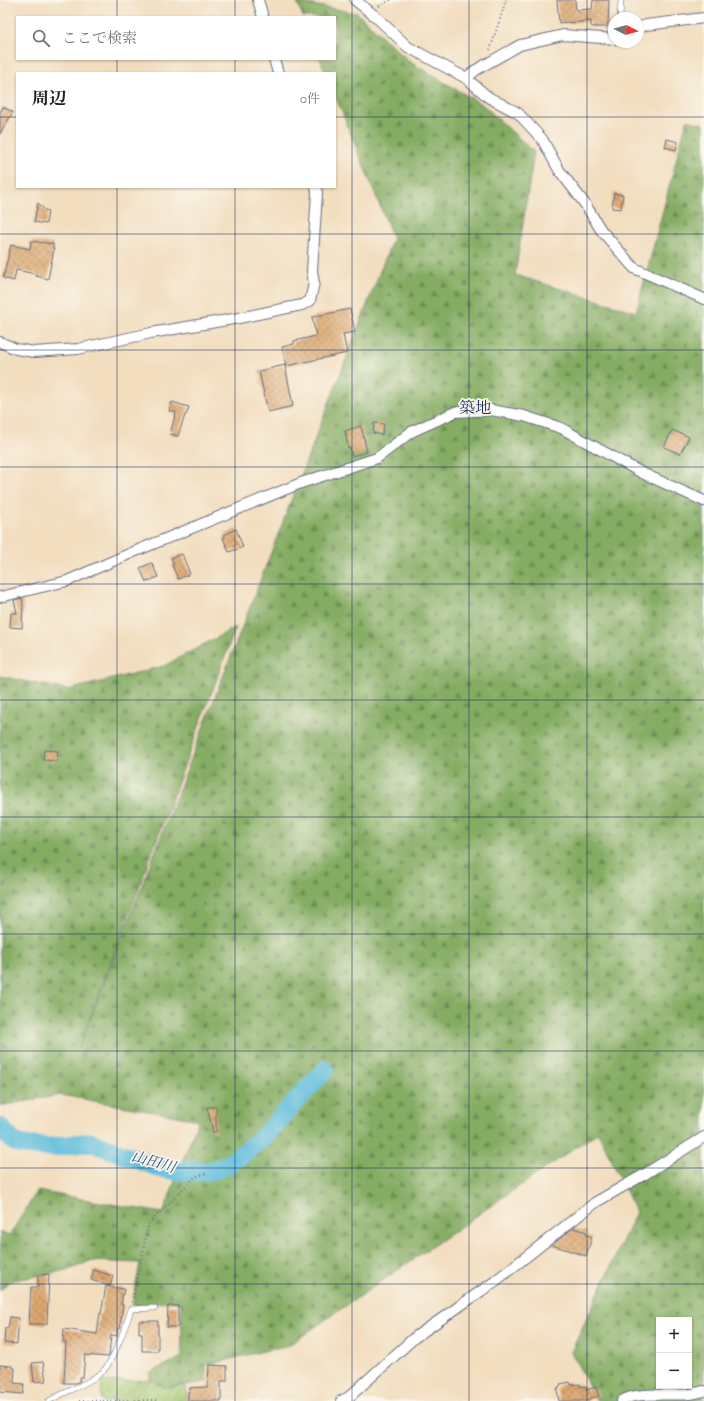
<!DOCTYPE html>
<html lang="ja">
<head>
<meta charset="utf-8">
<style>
	:root { --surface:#fff; --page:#f6f6f6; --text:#202124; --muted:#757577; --line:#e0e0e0 }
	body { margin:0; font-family:"Sorts Mill Goudy","Noto Serif JP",serif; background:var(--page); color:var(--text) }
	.controls { position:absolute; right:12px; bottom:12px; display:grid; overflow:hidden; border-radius:0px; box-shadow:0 1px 3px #0004 }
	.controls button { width:36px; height:36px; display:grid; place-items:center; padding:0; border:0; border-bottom:1px solid var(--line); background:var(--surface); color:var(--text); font:20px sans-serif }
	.compass { position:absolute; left:608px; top:12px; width:36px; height:36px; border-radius:50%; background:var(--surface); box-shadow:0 1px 3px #0004; rotate:95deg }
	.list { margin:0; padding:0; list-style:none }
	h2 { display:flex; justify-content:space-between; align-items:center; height:52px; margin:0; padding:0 16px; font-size:17px }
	h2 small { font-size:13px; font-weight:400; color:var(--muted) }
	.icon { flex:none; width:22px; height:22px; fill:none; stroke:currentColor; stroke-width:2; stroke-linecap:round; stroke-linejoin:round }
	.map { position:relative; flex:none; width:704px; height:1401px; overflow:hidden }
	.search { position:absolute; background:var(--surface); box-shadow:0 1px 3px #0004; left:16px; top:16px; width:320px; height:44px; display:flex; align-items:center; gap:10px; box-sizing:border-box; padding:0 14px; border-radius:0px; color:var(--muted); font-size:15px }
	.panel { position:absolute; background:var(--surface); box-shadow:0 1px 3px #0004; left:16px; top:72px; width:320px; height:116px; border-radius:0px }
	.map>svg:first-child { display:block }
</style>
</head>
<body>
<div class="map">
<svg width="704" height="1401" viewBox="0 0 704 1401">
	<defs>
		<pattern id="forest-firs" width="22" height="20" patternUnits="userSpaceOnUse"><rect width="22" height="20" fill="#84ac62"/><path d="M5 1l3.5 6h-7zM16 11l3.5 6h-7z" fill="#6b8c54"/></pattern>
		<pattern id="garden-furrows" width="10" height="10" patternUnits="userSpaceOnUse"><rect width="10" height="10" fill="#a5c770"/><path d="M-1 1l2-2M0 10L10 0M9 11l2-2" fill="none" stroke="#8dab63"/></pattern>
		<pattern id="building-cross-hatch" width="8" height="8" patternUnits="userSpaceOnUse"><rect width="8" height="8" fill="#dea971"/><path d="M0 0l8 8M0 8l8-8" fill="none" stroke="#b38a60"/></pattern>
	</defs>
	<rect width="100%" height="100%" fill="#fbf7ec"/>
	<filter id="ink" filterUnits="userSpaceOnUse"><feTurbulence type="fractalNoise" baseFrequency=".025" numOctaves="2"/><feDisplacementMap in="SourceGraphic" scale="8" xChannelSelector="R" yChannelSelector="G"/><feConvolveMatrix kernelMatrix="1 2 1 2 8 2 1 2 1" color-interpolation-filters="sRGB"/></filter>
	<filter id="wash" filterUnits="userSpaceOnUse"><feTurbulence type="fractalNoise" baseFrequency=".012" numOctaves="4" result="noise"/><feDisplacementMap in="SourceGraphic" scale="16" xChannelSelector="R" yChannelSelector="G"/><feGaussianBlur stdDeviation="0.9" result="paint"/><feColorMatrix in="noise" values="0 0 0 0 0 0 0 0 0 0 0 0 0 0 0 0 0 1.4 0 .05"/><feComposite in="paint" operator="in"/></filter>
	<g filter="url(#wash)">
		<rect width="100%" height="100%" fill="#f2ddbe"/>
		<path fill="url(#forest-firs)" stroke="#506e60" fill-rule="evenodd" d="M297,2L357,13L410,62L483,105L534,152L515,275L636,312L687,120L704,124V1401H597L571,1352L636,1212L598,1132L289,1345L206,1365V1382L164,1388L151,1380L149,1373L182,1357L181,1303L173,1301L132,1306L140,1263L90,1261L72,1269L11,1281L0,1290V1231L9,1236L37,1191L163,1213L198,1120L61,1095L5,1105H0V676L68,690L164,666L236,627L79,1048L393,238L335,95V73H326L320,59H335V17H303ZM659,1320H689V1386H659Z"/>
		<path fill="url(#garden-furrows)" stroke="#607b67" d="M151,1380L164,1388L186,1385L187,1401H102L101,1382Z"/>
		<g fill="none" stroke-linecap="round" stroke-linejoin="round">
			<path stroke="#5cbcdb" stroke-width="19" d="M0,1127L14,1142L23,1145L52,1147L90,1142L161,1168L176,1171H211L228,1165L261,1139L325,1070"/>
		</g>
		<g id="blocks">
			<path fill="url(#building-cross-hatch)" d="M557,0H575L576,10L592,9L593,0H609L608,23H607V27H593L591,26V21L569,23V22L559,23Z
				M3,107L13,112L0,134V112Z
				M667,139L678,142L676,150L665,147Z
				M614,193L623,195L621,209L612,208Z
				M38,203L45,210L48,211L46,224L34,222Z
				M31,241L53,244V248L54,249L48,279L36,276V274L16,270L14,281L3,278L11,245L30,249Z
				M350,309L355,332L343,334L347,353L286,366L282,347L294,344V341L316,336L312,317Z
				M285,365L293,406L268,412L259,371Z
				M172,402L189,407L186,415H185L178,436L170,434L176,412L169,411Z
				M374,423L384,424L382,435L373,433Z
				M361,426L367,452L352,456L350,448H348L345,431Z
				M672,430L689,437L680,454L664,447Z
				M236,529L243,547L229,552L223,538L225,537L224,535Z
				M182,554L190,574L178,579L172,565L174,564L171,558Z
				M152,563L158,577L146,582L140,568Z
				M22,598L23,605L22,628L10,627L11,613H17L14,600Z
				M44,750L58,751L57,761L43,760Z
				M207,1107H216V1132H213Z
				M573,1228L587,1232L586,1235L592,1237L586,1256L552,1245Z
				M94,1270L113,1276L110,1286L91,1280Z
				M49,1274L47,1324H29L31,1287H38V1275Z
				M106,1286L124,1289L121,1304L123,1305L120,1328H118L117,1336L111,1335L109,1355L108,1357L85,1355L83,1377H80V1381L76,1383H64L66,1342H63L64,1329L97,1334L100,1313L101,1314Z
				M168,1306H178V1327H167Z
				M10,1317L19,1318L17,1344L4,1343L5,1328H8Z
				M139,1321H158V1351H142V1333H139Z
				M43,1362L46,1381L34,1382L32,1363Z
				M0,1365L12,1366V1368H15L14,1383L24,1384L23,1394L0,1392Z
				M209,1365L227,1366V1381H221V1401H188V1392L190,1391V1388L208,1387Z
				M570,1382L571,1385L580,1384V1387L586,1386V1390L596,1387L599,1396L589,1399V1401H559L557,1389H559L558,1387L561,1386L560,1384Z"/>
		</g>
	</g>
	<g filter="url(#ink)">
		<use href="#blocks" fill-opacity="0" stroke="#666c80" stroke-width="1"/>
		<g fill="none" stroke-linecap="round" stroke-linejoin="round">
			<g stroke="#666c80" stroke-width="6">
				<path id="lane" d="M620,18L621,0
					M49,1401C65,1391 87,1385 101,1373C112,1365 127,1323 131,1309L155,1308"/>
			</g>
			<g stroke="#666c80" stroke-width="12">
				<path id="street" d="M258,0L263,17
					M355,0L375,16L408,47L466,78L488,97L518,113L542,139L559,170L585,204L601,230L634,268L704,299
					M638,28L646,25L704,18
					M274,59L278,73
					M466,78L476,70L520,45L563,35L614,39
					M0,342L16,349L34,352L78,349L151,333L239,318L302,305L310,301L314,283L312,271L317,193L316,187
					M0,597L67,581L136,551L301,483L377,458L411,432L455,412L491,410L524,416L561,428L642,473L704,501
					M341,1401L349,1397L414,1338L494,1282L596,1202L645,1174L704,1137
					M622,1401C635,1391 671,1396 688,1394C693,1394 699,1392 704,1391"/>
			</g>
			<path stroke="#666c80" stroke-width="2" stroke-dasharray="1 3" stroke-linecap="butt" d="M379,6L391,0
				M490,50L506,0
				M132,1302L149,1223L195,1177L207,1173
				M79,1401L156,1400"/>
			<use href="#lane" stroke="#fff" stroke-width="5"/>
			<use href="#street" stroke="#fff" stroke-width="10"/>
		</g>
	</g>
	<path fill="none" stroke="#1b2f5e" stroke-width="1" stroke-opacity="0.55" d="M117,0V17M235,0V17M352,0V1401M469,0V1401M587,0V1401M117,59V73M235,59V73M0,117H17M335,117H704M117,187V1401M235,187V1401M0,234H704M0,350H704M0,467H704M0,584H704M0,700H704M0,817H704M0,934H704M0,1051H704M0,1168H704M0,1284H704"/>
	<g text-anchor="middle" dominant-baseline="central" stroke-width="3.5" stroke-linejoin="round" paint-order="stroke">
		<g font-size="15" font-style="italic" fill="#2e5984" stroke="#fbf7ec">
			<text transform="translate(153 1163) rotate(16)">山田川</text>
		</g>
		<g font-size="16" fill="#1b2f5e" stroke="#fbf7ec">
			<text x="475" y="409">築地</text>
		</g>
	</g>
</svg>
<div class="controls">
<button>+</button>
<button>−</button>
</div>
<svg class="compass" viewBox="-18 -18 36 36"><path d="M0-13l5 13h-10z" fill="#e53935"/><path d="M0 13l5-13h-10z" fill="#757577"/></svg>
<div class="search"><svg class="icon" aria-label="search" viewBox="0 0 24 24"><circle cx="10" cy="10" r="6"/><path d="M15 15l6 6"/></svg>ここで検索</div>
<section class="panel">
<h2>周辺<small>0件</small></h2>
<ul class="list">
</ul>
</section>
</div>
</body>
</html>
